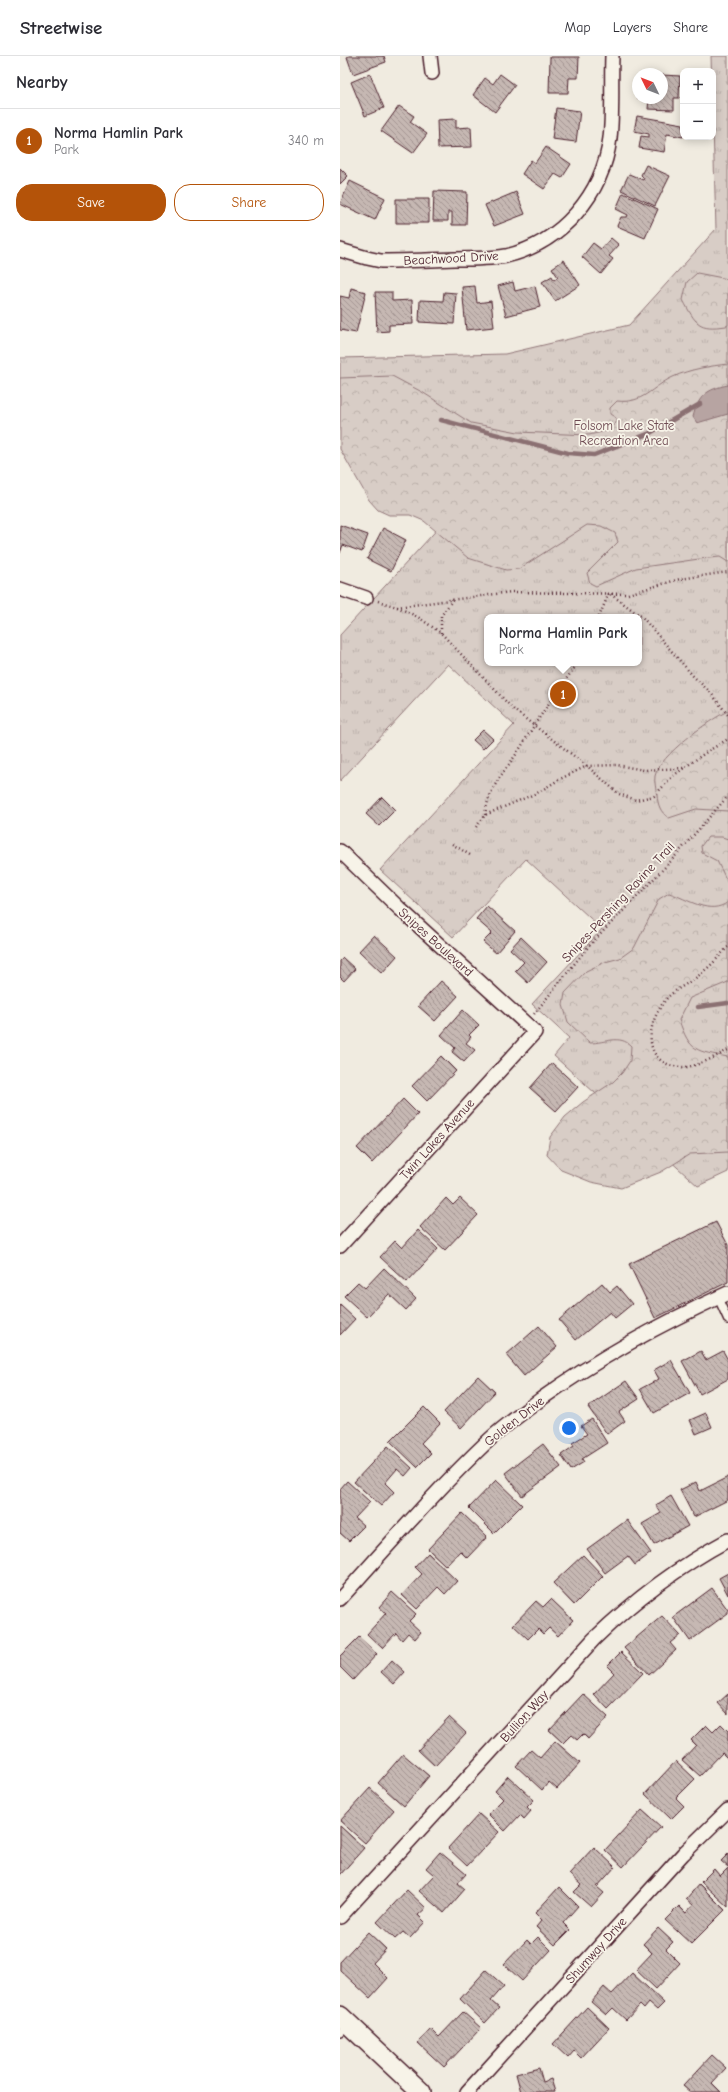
<!DOCTYPE html>
<html lang="en">
<head>
<meta charset="utf-8">
<style>
	:root { --surface:#fff; --page:#f7f7f7; --text:#2b2b33; --muted:#7c7c81; --line:#e1e1e2; --accent:#b45309 }
	body { margin:0; font-family:"Comic Neue",sans-serif; background:var(--page); color:var(--text) }
	.controls { position:absolute; right:12px; top:12px; display:grid; overflow:hidden; border-radius:8px; box-shadow:0 2px 10px #0003 }
	.controls button { width:36px; height:36px; display:grid; place-items:center; padding:0; border:0; border-bottom:1px solid var(--line); background:var(--surface); color:var(--text); font:20px sans-serif }
	.compass { position:absolute; left:292px; top:12px; width:36px; height:36px; border-radius:50%; background:var(--surface); box-shadow:0 2px 10px #0003; rotate:313deg }
	.you { position:absolute; left:229px; top:1372px; width:14px; height:14px; margin:-10px; border:3px solid #fff; border-radius:50%; background:#1a73e8; box-shadow:0 0 0 6px #1a73e833 }
	.badge { display:grid; place-items:center; width:26px; height:26px; border-radius:50%; background:var(--accent); color:#fff; font-size:13px; font-weight:700 }
	.pin { position:absolute; translate:-50% -50%; border:2px solid #fff; box-shadow:0 1px 4px #0006 }
	.popup { position:absolute; left:144px; top:558px; width:158px; height:52px; box-sizing:border-box; display:grid; place-content:center; border-radius:8px; background:var(--surface); filter:drop-shadow(0 1px 3px #0005); font-size:13px; white-space:nowrap; color:var(--muted) }
	.popup b { font-size:15px; color:var(--text) }
	.popup::after { content:''; position:absolute; left:50%; top:100%; margin-left:-8px; border:8px solid transparent; border-top-color:var(--surface) }
	.list { margin:0; padding:0; list-style:none }
	h2 { display:flex; justify-content:space-between; align-items:center; height:52px; margin:0; padding:0 16px; font-size:17px }
	h2 small { font-size:13px; font-weight:400; color:var(--muted) }
	.list li { display:grid; grid-template-columns:26px 1fr auto; gap:12px; align-items:center; box-sizing:border-box; height:64px; padding:0 16px; border-top:1px solid var(--line) }
	.list b { display:block; font-size:15px; white-space:nowrap }
	.list p { margin:0; font-size:13px; white-space:nowrap; color:var(--muted) }
	.list em { font-size:13px; font-style:normal; color:var(--muted) }
	.actions { display:flex; gap:8px; padding:12px 16px }
	.actions a { flex:1; padding:9px 0; border:1px solid var(--accent); border-radius:16px; text-align:center; font-size:14px; color:var(--accent) }
	.actions .main { background:var(--accent); color:#fff }
	.map { position:relative; flex:none; width:388px; height:2036px; overflow:hidden }
	header { display:flex; align-items:center; gap:24px; box-sizing:border-box; height:56px; padding:0 20px; background:var(--surface); border-bottom:1px solid var(--line) }
	header strong { font-size:19px }
	nav { display:flex; gap:22px; margin-inline-start:auto; font-size:14px }
	main { display:flex }
	aside { flex:1; background:var(--surface) }
	.map>svg:first-child { display:block }
</style>
</head>
<body>
<header>
<strong>Streetwise</strong>
<nav><a>Map</a><a>Layers</a><a>Share</a></nav>
</header>
<main>
<aside>
<h2>Nearby<small></small></h2>
<ul class="list">
<li><span class="badge">1</span><div><b>Norma Hamlin Park</b><p>Park</p></div><em>340 m</em></li>
</ul>
<div class="actions"><a class="main">Save</a><a>Share</a></div>
</aside>
<div class="map">
<svg width="388" height="2036" viewBox="0 0 388 2036">
	<defs>
		<pattern id="grass-tufts" width="24" height="20" patternUnits="userSpaceOnUse"><rect width="24" height="20" fill="#d8cdc6"/><path d="M3 7l-1-3M5 7V3M7 7l1-3M15 17l-1-3M17 17v-4M19 17l1-3" fill="none" stroke="#bbb0aa"/></pattern>
		<pattern id="forest-crowns" width="20" height="18" patternUnits="userSpaceOnUse"><rect width="20" height="18" fill="#d8cdc6"/><path d="M2 6a3 3 0 1 1 6 0M12 15a3 3 0 1 1 6 0" fill="none" stroke="#bbb0aa"/></pattern>
		<pattern id="building-back-hatch" width="6" height="6" patternUnits="userSpaceOnUse"><rect width="6" height="6" fill="#c6b8b3"/><path d="M-1 5l2 2M0 0l6 6M5-1l2 2" fill="none" stroke="#a39592"/></pattern>
	</defs>
	<rect width="100%" height="100%" fill="#f0ebe0"/>
	<filter id="ink" filterUnits="userSpaceOnUse"><feTurbulence type="fractalNoise" baseFrequency=".025" numOctaves="2"/><feDisplacementMap in="SourceGraphic" scale="8" xChannelSelector="R" yChannelSelector="G"/><feConvolveMatrix kernelMatrix="1 2 1 2 8 2 1 2 1" color-interpolation-filters="sRGB"/></filter>
	<g filter="url(#ink)">
		<path fill="url(#grass-tufts)" stroke="#917678" fill-rule="evenodd" d="M371,0H388V1116L358,1130L214,1000L229,982L192,948L262,873L186,803L113,881L40,814L174,669L108,608L0,725V579L160,405L0,366V302L165,298L289,269L376,173ZM147,561H299V607H147Z"/>
		<path fill="url(#forest-crowns)" stroke="#917678" d="M357,217L388,223V269L386,270C358,274 356,268 343,244L347,226Z
			M388,308V506L380,501L359,503L296,512L256,530L250,527L247,517L278,486L275,477L261,470L247,469L179,513L166,514L128,502L84,465L70,459H49L38,454L29,444L0,393V322L52,320L82,336L131,367L178,376L249,379L266,375L276,367V362L270,358V352L277,345C304,348 311,331 333,321C350,313 370,310 388,308Z
			M388,655V755L356,753L329,762C320,756 318,749 317,739C316,733 314,725 315,720C319,700 370,663 388,655Z
			M368,781H382L388,783V827L377,805L362,797L361,790Z
			M329,837C348,843 370,860 388,846V926L350,942L339,964C350,996 356,995 388,1001V1096L350,1098L321,1116L281,1132L251,1126L221,1114L207,1099L210,1081L225,1061L243,1046L273,1026L282,1017L290,1005L291,990C280,978 265,987 250,987L228,966L223,949L225,937L246,915L265,906L280,902L294,892L319,843Z"/>
		<path fill="#b7a4a2" stroke="#8b6f72" d="M388,329V358L357,367L353,361C358,340 367,333 388,329Z"/>
		<g fill="none" stroke-linecap="round" stroke-linejoin="round">
			<path stroke="#8b6f72" stroke-width="4.5" d="M101,364L228,397L254,399L310,377L360,348
				M358,951L388,947"/>
		</g>
		<path fill="url(#building-back-hatch)" stroke="#4a1f2b" d="M9,0H44L46,6L13,18L7,1Z
			M210,1H239L238,22H229L228,37H209Z
			M30,18L44,52L25,60L11,26Z
			M160,18L175,29L155,56L133,39L145,22L153,28Z
			M322,19L340,20L339,42H334V54L308,53L309,42H297L298,21V42H322Z
			M59,50L74,60L70,66L87,78L73,97L41,75Z
			M216,52L240,55L236,86L212,83Z
			M297,60L343,68V81L327,78L324,96L299,92L301,80L309,81V78L294,75Z
			M116,63V72L131,71L132,91L98,92L97,64Z
			M206,91L231,108L222,122L215,118L204,133L182,118L191,104L195,107Z
			M306,109L330,120L315,150L281,134L289,118L303,124L304,122L301,119Z
			M0,112L8,120L0,128Z
			M10,125L45,142L35,164L0,148Z
			M94,135L127,136L126,169H112V156H108V165H93Z
			M176,136L185,158L154,170L145,149Z
			M283,137L318,153L305,182L277,170L281,161H287L288,159L276,153Z
			M56,143H89V167H56Z
			M271,182L279,189L269,200L273,203L261,218L242,201L253,187L261,193Z
			M224,204L240,229L215,245L202,226L212,220L214,224L218,221L212,212Z
			M173,226L175,235L195,230L200,251L166,260L158,230Z
			M135,230L137,247L151,245L154,271L126,274L122,231Z
			M11,232L26,236L16,277L0,274V240L9,242Z
			M35,236H52V245L72,244L73,268L49,269V275L37,276Z
			M104,236L116,237L114,268L79,266L80,244L103,245Z
			M0,469L28,479L22,496L3,489L0,497Z
			M43,472L66,484L51,515L27,503Z
			M143,674L153,683L143,693L133,684Z
			M42,741L55,754L39,770L26,758Z
			M147,850L175,875L156,897L143,886L152,877L136,863Z
			M34,879L57,900L42,917L19,895Z
			M181,881L207,906L188,927L175,915L184,906L170,893Z
			M3,902L15,913L4,925L0,921V905Z
			M101,925L118,940L95,965L78,950Z
			M123,954L139,969L129,979L131,981L126,987L135,994L124,1006L112,996L115,992L101,979Z
			M101,1000L116,1015L87,1045L72,1030Z
			M212,1007L238,1031L216,1055L190,1032Z
			M63,1043L78,1058L32,1107L17,1092Z
			M106,1142L113,1149L120,1142L138,1159L105,1194L80,1171Z
			M376,1166L388,1189V1226L315,1262L289,1208Z
			M78,1174L98,1193L67,1226L40,1201L55,1185L62,1192Z
			M44,1212L76,1243L66,1254L49,1238L27,1261L4,1240L18,1226L25,1232Z
			M262,1227L270,1236L277,1230L292,1248L275,1262L270,1256L236,1284L219,1264Z
			M0,1249L15,1263L0,1279Z
			M199,1270L217,1291L184,1320L166,1299Z
			M361,1295L366,1304L383,1295L388,1304V1323L360,1338L342,1305Z
			M331,1304L350,1337L314,1357L300,1333L319,1323L314,1314Z
			M138,1320L155,1336L121,1372L104,1356Z
			M286,1325L299,1343L279,1356L285,1365L267,1378L248,1351Z
			M84,1351L100,1367L81,1387L91,1397L77,1411L50,1385Z
			M366,1357L372,1371L356,1378L350,1364Z
			M252,1363L267,1387L242,1403L244,1406L231,1414L221,1399L234,1390L232,1387L247,1378L241,1370Z
			M203,1388L221,1411L182,1440L165,1417Z
			M48,1390L72,1412L65,1420L57,1413L45,1427L54,1436L41,1450L14,1426Z
			M388,1421V1444L354,1461L340,1434L356,1426L360,1435Z
			M156,1424L182,1449L154,1477L129,1452Z
			M7,1425L30,1446L15,1462L24,1470L9,1485L0,1477V1433Z
			M331,1440L348,1470L314,1489L302,1468L321,1457L316,1449Z
			M122,1457L147,1481L127,1502L120,1495L106,1510L88,1493Z
			M287,1464L311,1497L295,1509L288,1500L265,1517L247,1493Z
			M88,1497L117,1525L105,1538L98,1531L77,1553L62,1539L82,1518L75,1511Z
			M243,1499L263,1520L234,1549L213,1527Z
			M388,1517V1539L379,1522Z
			M372,1532L388,1554V1557L350,1585L333,1561Z
			M52,1536L76,1558L69,1565L81,1576L75,1583L68,1577L62,1584L56,1577L42,1592L27,1578L46,1557L39,1551Z
			M211,1543L233,1564L218,1580L209,1572L203,1578L198,1573L188,1583L173,1569L196,1545L203,1551Z
			M322,1560L340,1579L330,1587L336,1594L309,1619L284,1592Z
			M19,1581L37,1598L13,1624L0,1611V1600Z
			M281,1596L303,1617L268,1653L254,1638L274,1617L267,1610Z
			M52,1604L65,1616L54,1628L41,1616Z
			M243,1638L268,1661L248,1683L243,1678L237,1684L231,1679L223,1687L209,1674Z
			M388,1638V1658L378,1647Z
			M109,1661L126,1677L95,1710L78,1694Z
			M381,1668L388,1675V1703L382,1697L360,1720L342,1704L356,1689L351,1684L366,1669L373,1676Z
			M215,1685L240,1707L217,1733L209,1726L202,1734L176,1710L191,1694L200,1702Z
			M63,1698L89,1720L64,1750L38,1727Z
			M336,1705L355,1723L336,1742L344,1750L331,1763L305,1738Z
			M168,1720L194,1744L187,1751L191,1755L184,1763L180,1759L165,1775L148,1758L163,1743L155,1735Z
			M30,1732L54,1754L25,1787L0,1765Z
			M302,1754L321,1771L283,1811L265,1794Z
			M139,1758L159,1776L127,1810L108,1792Z
			M0,1770L24,1792L0,1819Z
			M254,1791L275,1811L257,1831L264,1837L251,1851L234,1836L241,1829L229,1818Z
			M100,1796L126,1818L118,1827L125,1833L104,1857L79,1835L94,1819L86,1812Z
			M388,1798V1811L381,1805Z
			M388,1812V1851L361,1826L374,1813L380,1820Z
			M359,1828L385,1854L351,1888L325,1864L339,1850L346,1857L353,1849L346,1843Z
			M219,1831L238,1850L223,1867L230,1874L215,1889L196,1871L202,1864L195,1857Z
			M67,1834L86,1852L78,1859L85,1866L70,1882L63,1876L55,1883L37,1866Z
			M318,1872L333,1886L326,1893L340,1907L316,1933L296,1914L312,1897L303,1888Z
			M28,1876L46,1893L33,1907L48,1922L30,1942L0,1914V1906Z
			M198,1881L211,1894L182,1925L164,1908L187,1884L191,1888Z
			M146,1914L164,1930L151,1945L159,1952L145,1967L120,1943Z
			M292,1917L324,1947L317,1954L309,1947L304,1953L300,1949L286,1964L273,1952L266,1959L251,1946L264,1931L272,1938Z
			M247,1951L269,1972L241,2002L234,1995L228,2002L213,1988Z
			M123,1956L141,1972L104,2011L78,1987L91,1973L99,1981Z
			M372,1999L386,2012L372,2027L381,2036H350L343,2030Z
			M199,2012L203,2026L211,2023L215,2036H181L176,2018Z"/>
		<g fill="none" stroke-linecap="round" stroke-linejoin="round">
			<g stroke="#4a1f2b" stroke-width="10">
				<path id="lane" d="M378,1242L388,1264
					M0,1977L8,1968"/>
			</g>
			<g stroke="#4a1f2b" stroke-width="16">
				<path id="street" d="M90,0L92,17
					M0,194L27,202L41,205C65,205 90,204 114,203C131,203 149,203 166,200C221,187 263,139 270,82C273,55 271,27 272,0
					M0,533L26,542
					M0,795L59,852L195,976L0,1190
					M0,1543C49,1489 96,1434 149,1384C165,1369 184,1356 201,1343C260,1301 322,1267 388,1237
					M0,1861L254,1583C295,1543 338,1511 388,1484
					M127,2036L343,1798L388,1754"/>
			</g>
			<g stroke="#4a1f2b" stroke-width="22">
				<path id="secondary" d="M0,1960L81,2036"/>
			</g>
			<path stroke="#4a1f2b" stroke-width="2.5" stroke-dasharray="1 3" stroke-linecap="butt" d="M38,545L57,551L78,561L101,577L174,654L247,710L279,738L296,744L314,740L333,720L344,712
				M57,551L171,536L288,538L340,523L388,516
				M259,561L269,537L302,561L354,621L371,637L388,659
				M101,577V560L114,542
				M145,759C149,729 166,715 181,691C198,662 218,634 238,607
				M136,771L145,759L197,737L220,723L247,710L277,709L304,714L344,712L365,697L388,683
				M112,788L130,799
				M388,891C380,899 373,908 364,915C354,925 339,931 329,940C306,964 299,1009 342,1011C355,1012 377,1000 388,994
				M194,958L248,891L330,806L388,740"/>
			<use href="#lane" stroke="#f7f3e8" stroke-width="7"/>
			<use href="#street" stroke="#f7f3e8" stroke-width="13"/>
			<use href="#secondary" stroke="#f7f3e8" stroke-width="19"/>
		</g>
	</g>
	<g text-anchor="middle" dominant-baseline="central" stroke-width="3.5" stroke-linejoin="round" paint-order="stroke">
		<g font-size="13" fill="#4a1f2b" stroke="#f7f3e8">
			<text transform="translate(111 202) rotate(-3)">Beachwood Drive</text>
			<text transform="translate(278 846) rotate(-47)">Snipes-Pershing Ravine Trail</text>
			<text transform="translate(96 886) rotate(42)">Snipes Boulevard</text>
			<text transform="translate(97 1083) rotate(-48)">Twin Lakes Avenue</text>
			<text transform="translate(174 1365) rotate(-38)">Golden Drive</text>
			<text transform="translate(184 1660) rotate(-48)">Bullion Way</text>
			<text transform="translate(256 1894) rotate(-48)">Shumway Drive</text>
		</g>
		<g font-size="13" fill="#6e4a52" stroke="#f7f3e8">
			<text x="284" y="369">Folsom Lake State<tspan x="284" dy="15">Recreation Area</tspan></text>
		</g>
	</g>
</svg>
<div class="controls">
<button>+</button>
<button>−</button>
</div>
<svg class="compass" viewBox="-18 -18 36 36"><path d="M0-13l5 13h-10z" fill="#e53935"/><path d="M0 13l5-13h-10z" fill="#7c7c81"/></svg>
<div class="you"></div>
<div class="pin badge" style="left:223px;top:638px">1</div>
<div class="popup"><b>Norma Hamlin Park</b>Park</div>
</div>
</main>
</body>
</html>
